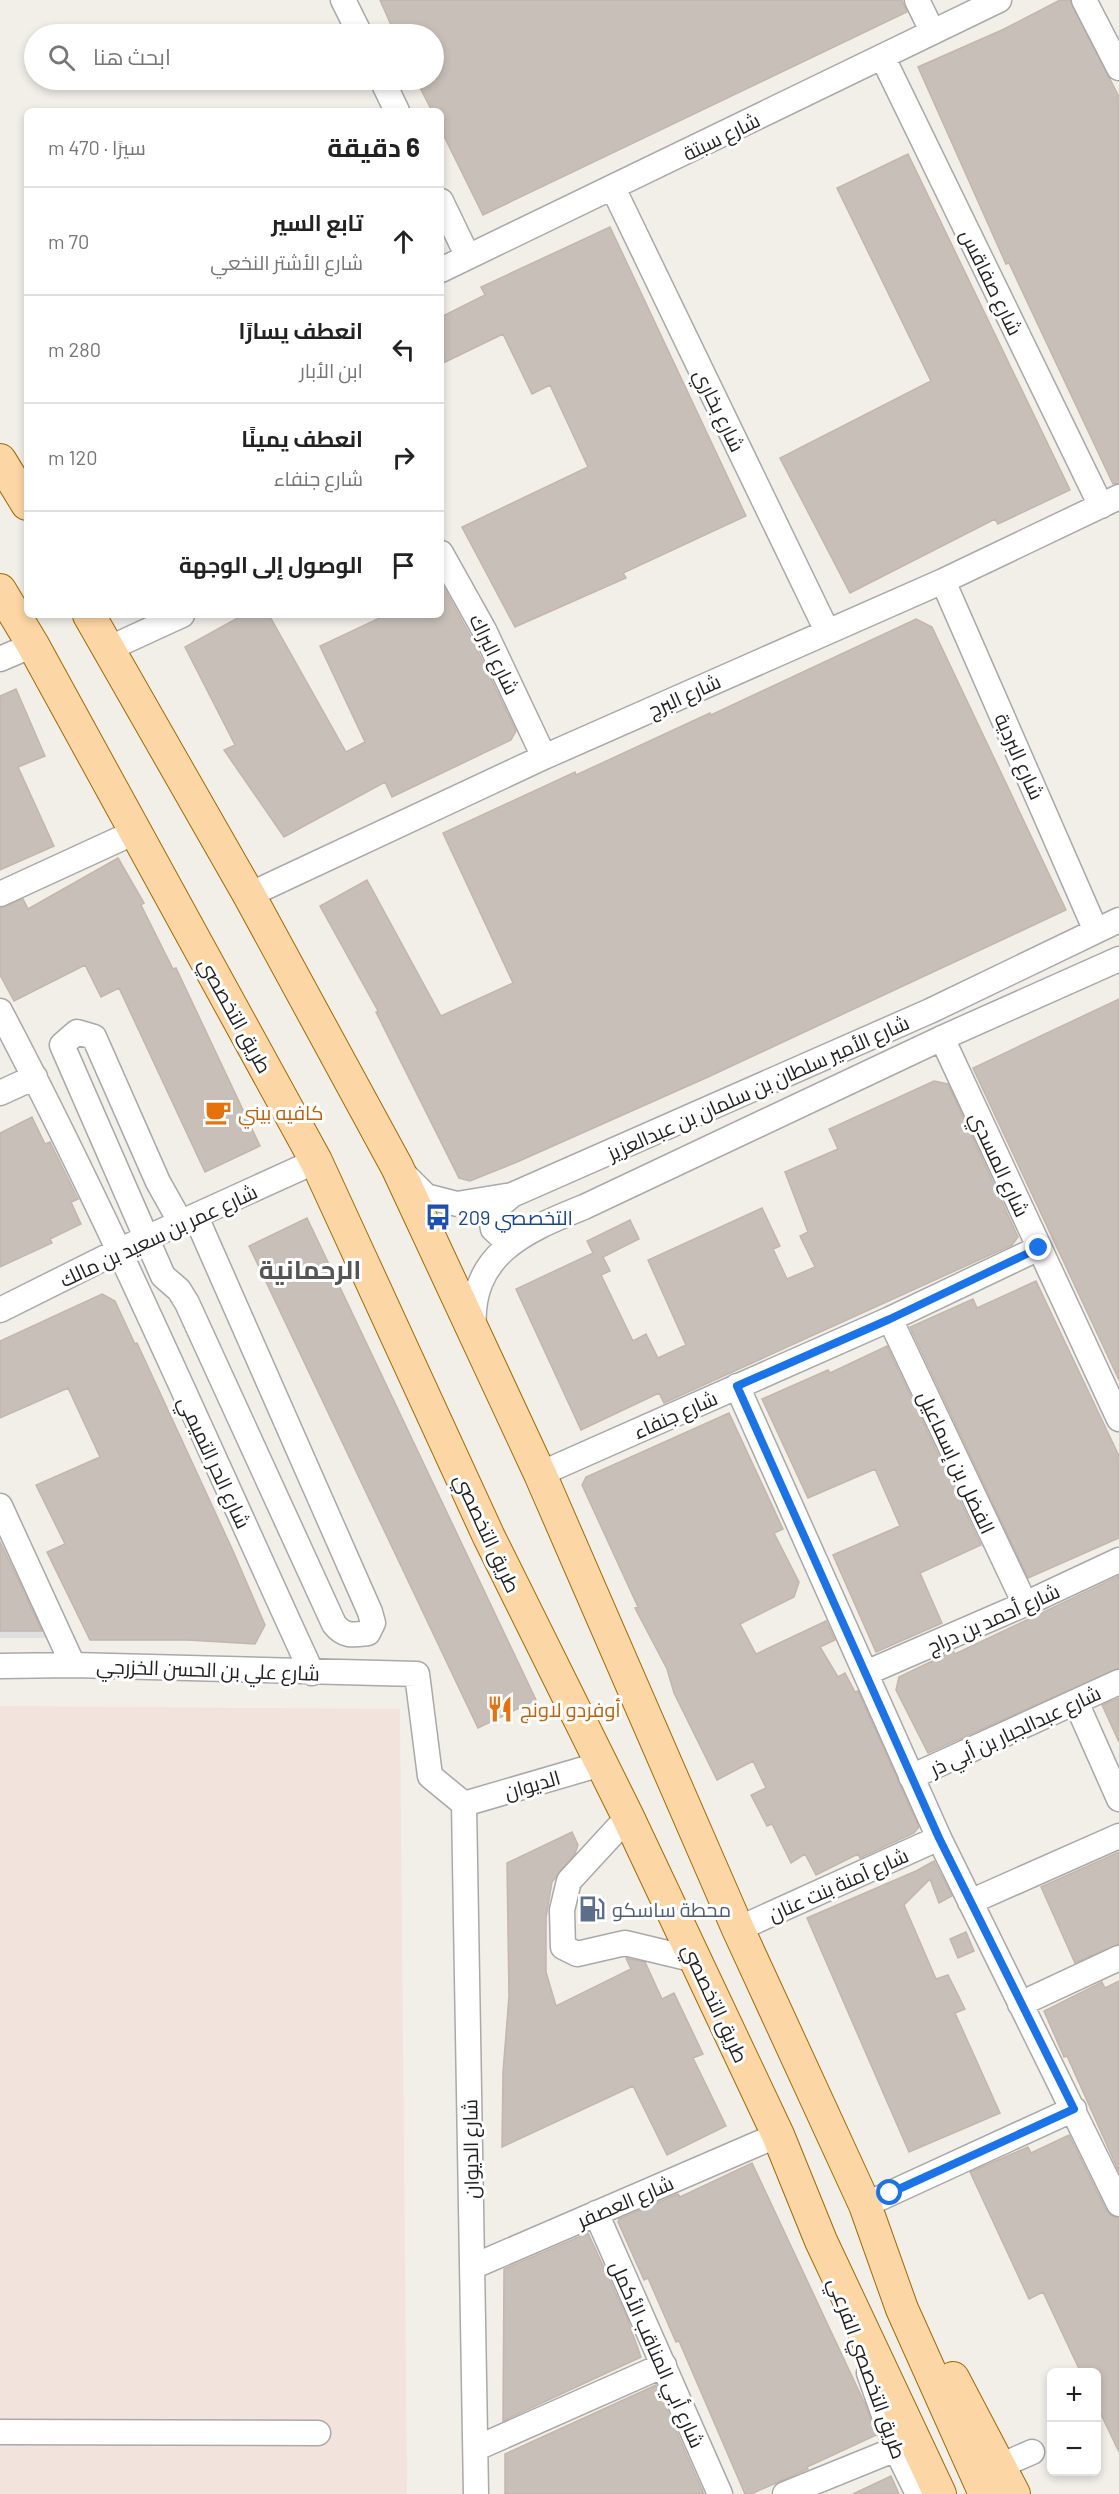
<!DOCTYPE html>
<html lang="ar">
<head>
<meta charset="utf-8">
<style>
	:root { --surface:#fff; --page:#f2f2f2; --text:#222; --muted:#767676; --line:#e0e0e0 }
	body { margin:0; font-family:Barlow,Cairo,sans-serif; background:var(--page); color:var(--text); direction:rtl }
	.controls { position:absolute; right:18px; bottom:18px; display:grid; overflow:hidden; border-radius:9px; box-shadow:0 3px 9px #0003 }
	.controls button { width:54px; height:54px; display:grid; place-items:center; padding:0; border:0; border-bottom:2px solid var(--line); background:var(--surface); color:var(--text); font:30px sans-serif }
	.stop { position:absolute; width:18px; height:18px; margin:-14px; border:4px solid #1a73e8; border-radius:50%; background:#fff }
	.stop.end { background:#1a73e8; border-color:#fff; box-shadow:0 2px 6px #0008 }
	.list { margin:0; padding:0; list-style:none }
	h2 { display:flex; justify-content:space-between; align-items:center; height:78px; margin:0; padding:0 24px; font-size:26px }
	h2 small { font-size:20px; font-weight:400; color:var(--muted) }
	.list li { display:grid; grid-template-columns:39px 1fr auto; gap:18px; align-items:center; box-sizing:border-box; height:108px; padding:0 24px; border-top:2px solid var(--line) }
	.list b { display:block; font-size:22px; white-space:nowrap }
	.list p { margin:0; font-size:20px; white-space:nowrap; color:var(--muted) }
	.list em { font-size:20px; font-style:normal; color:var(--muted) }
	.icon { flex:none; width:33px; height:33px; fill:none; stroke:currentColor; stroke-width:2; stroke-linecap:round; stroke-linejoin:round }
	.map { position:relative; flex:none; width:1119px; height:2494px; overflow:hidden; direction:ltr }
	.search { position:absolute; background:var(--surface); box-shadow:0 3px 9px #0003; left:24px; top:24px; width:420px; height:66px; display:flex; align-items:center; gap:15px; box-sizing:border-box; padding:0 21px; border-radius:33px; color:var(--muted); font-size:22px }
	.panel { position:absolute; background:var(--surface); box-shadow:0 3px 9px #0003; left:24px; top:108px; width:420px; height:510px; border-radius:9px; direction:rtl }
	.map>svg:first-child { display:block }
</style>
</head>
<body>
<div class="map">
<svg width="1119" height="2494" viewBox="0 0 1119 2494">
	<rect width="100%" height="100%" fill="#f2efe9"/>
	<path fill="#e0dfdf" d="M0,1527L52,1638H0Z"/>
	<path fill="#f3e3dd" d="M0,1706L400,1709L407,2494H0Z"/>
	<path fill="#c7bfb8" stroke="#c4b6ab" stroke-width="1.5" d="M380,0H902L907,12L483,215L441,130V111H432L416,80H434V34H395Z
		M1060,0H1070L1119,97V483L1113,484L1009,263L1006,264L918,67L1002,30Z
		M908,154L1070,490L998,524L995,519L850,593L780,458L931,381L837,188Z
		M610,227L746,516L623,573L626,578L515,627L462,527L588,467L550,385L532,394L503,334L441,364V317L485,295L481,287Z
		M441,582L471,637L516,731L511,740L392,797L385,782L284,837L224,750L235,745L185,647L243,615H269L346,752L365,742L320,646L386,615H441Z
		M916,619L932,627L1066,910L708,1077L517,1162L470,1181L459,1178L376,1012L378,1011L320,906L367,880L441,1016L513,983L443,833L575,772L576,775L710,713L711,715Z
		M16,689L45,756L18,767L54,846L0,870V696Z
		M118,858L144,903L141,905L173,969L176,968L260,1146L205,1172L119,988L101,997L85,965L14,1001L0,975V908L23,899L28,909Z
		M1119,999V1380L973,1068Z
		M934,1081L948,1084L1018,1237L1012,1245L664,1403L659,1393L581,1430L516,1289L593,1253L587,1241L630,1220L639,1239L603,1257L610,1271L601,1275L633,1341L646,1334L658,1358L686,1345L648,1260L762,1208L780,1246L773,1249L787,1279L815,1267L800,1236L808,1232L785,1172L838,1149L829,1129Z
		M32,1117L45,1144L50,1142L78,1199L71,1202L81,1224L50,1239L52,1243L0,1267V1133Z
		M307,1218L536,1700L478,1728L249,1246Z
		M1036,1281L1119,1456V1538L1028,1578L910,1327L973,1299L977,1308Z
		M102,1294L115,1301L135,1344L137,1343L233,1551L265,1625L255,1644L187,1640H90L47,1552L65,1544L36,1485L100,1457L68,1388L0,1418V1341Z
		M887,1346L981,1545L920,1573L942,1623L876,1652L833,1555L900,1526L875,1469L808,1498L762,1399L828,1370L830,1373Z
		M729,1413L783,1529L774,1533L799,1582L794,1597L740,1624L756,1654L826,1621L835,1640L820,1647L838,1677L845,1673L855,1692L858,1691L919,1827L914,1833L860,1858L858,1854L816,1875L805,1854L791,1863L772,1824L767,1826L751,1795L766,1788L753,1761L717,1780L674,1693L667,1669L635,1608L638,1607L582,1485L586,1477Z
		M0,1542L15,1573L42,1631H0Z
		M1119,1576V1668L928,1753L896,1690L899,1677L953,1651L955,1654Z
		M1119,1698V1742L1102,1705Z
		M572,1832L578,1845L575,1854L552,1882L546,1918V1972L556,2006L631,1969L626,1958L645,1962L662,1999L674,1993L703,2054L693,2058L726,2126L667,2155L633,2086L502,2147L503,2072L509,1996L507,1863Z
		M1119,1852V1944L1075,1963L1041,1887Z
		M934,1861L952,1896L939,1903L930,1879L904,1905L936,1979L948,1975L965,2009L955,2013L1000,2113L909,2152L807,1918L916,1871Z
		M966,1932L974,1951L958,1958L950,1939Z
		M1119,1981V2172L1067,2056L1064,2057L1044,2011L1102,1982L1105,1988Z
		M1069,2135L1106,2210L1112,2216L1119,2218V2452L1096,2404V2373H1081L1043,2292L1029,2299L970,2172L1028,2147L1031,2153Z
		M752,2163L865,2404L876,2435L807,2467L808,2469L751,2494H745L679,2341L676,2342L648,2278L644,2280L618,2222L619,2219L678,2194L680,2197Z
		M588,2233L627,2318L641,2357L503,2421L504,2269Z
		M656,2385L704,2494H505V2454Z
		M891,2476L899,2494H853Z"/>
	<g fill="none" stroke-linecap="round" stroke-linejoin="round">
		<g stroke="#a9a9a9" stroke-width="27">
			<path id="minor" d="M343,0L360,34
				M917,0L932,31
				M1084,0L1119,68
				M883,58L1101,506
				M382,80L397,111
				M613,188L827,631
				M441,201L468,257
				M441,270L999,0
				M441,553L484,630L544,757
				M943,581L1096,931
				M108,649L182,615
				M0,659L33,645
				M0,894L135,832
				M249,895L544,757L943,581L1119,497
				M0,1011C114,1227 210,1452 312,1673
				M942,1038L1119,1419
				M0,1093L35,1077
				M405,1175L426,1196L457,1204L512,1195L930,1011L1119,920
				M512,1195L499,1206L491,1218L493,1229L503,1238L524,1231
				M181,1223L158,1182L94,1037L77,1032L62,1045L163,1276L179,1290L187,1303L334,1624C344,1637 353,1635 368,1633L373,1623L370,1612L196,1217
				M0,1310L118,1251L316,1161
				M890,1319L1025,1604
				M474,1331C468,1255 524,1231 584,1207L942,1038L1119,959
				M737,1386L939,1838L1119,2204
				M540,1474L890,1319L1039,1248
				M0,1506L73,1665
				M0,1666L73,1665L417,1674L430,1776L464,1804
				M866,1673L1025,1604L1119,1560
				M1076,1702L1119,1799
				M911,1777L1119,1682
				M464,1804L476,2494
				M464,1804L601,1764
				M628,1817L569,1881L562,1910L563,1947L577,1954L625,1943L696,1960
				M970,1902L1119,1836
				M738,1929L939,1838
				M1020,2004L1119,1958
				M865,2205L1074,2109
				M596,2213L720,2494
				M472,2267L778,2135
				M869,2373L896,2449L918,2494
				M0,2432L318,2433
				M477,2448L664,2365
				M1000,2466L1032,2452
				M785,2494L896,2449"/>
		</g>
		<g stroke="#a06b00" stroke-width="34">
			<path id="major" d="M0,460L27,504
				M0,590L33,645L316,1161L489,1537L628,1817L778,2135L821,2241L940,2494
				M89,615L249,895L397,1167L540,1474L738,1929L865,2205L902,2309L985,2494
				M953,2378L1014,2494"/>
		</g>
		<use href="#minor" stroke="#fff" stroke-width="24"/>
		<use href="#major" stroke="#fcd6a4" stroke-width="32"/>
	</g>
	<g fill="none" stroke-linecap="round" stroke-linejoin="round">
		<path stroke="#1a73e8" stroke-width="8" d="M890,2193L1074,2109L939,1838L737,1386L890,1319L1039,1248"/>
	</g>
	<defs>
		<g id="cafe-bare" transform="scale(2.07)"><path d="M-5.5-4.5H6V0H3Q3 3.5 0 3.5H-2.5Q-5.5 3.5-5.5 0ZM3-3.2v2h1.7v-2ZM-6 4.5H4V6H-6Z" fill="#e8710a" stroke="#fff" stroke-width="2.5" paint-order="stroke"/></g>
		<g id="bus-bare" transform="scale(2.07)"><path d="M-5-6H5V4H4V6H2V4H-2V6H-4V4H-5ZM-3.5-4V0h7V-4ZM-3.5 1.2v1.5H-2V1.2ZM2 1.2v1.5H3.5V1.2Z" fill="#1a4fb4" stroke="#fff" stroke-width="2.5" paint-order="stroke"/></g>
		<g id="restaurant-bare" transform="scale(2.07)"><path d="M-5-6h1v4h1v-4h1v4h1v-4h1v5L-1.5 .5V6h-2V.5L-5-1ZM5-6V6H3V1.5H1.5Q1.5-4 5-6Z" fill="#e8710a" stroke="#fff" stroke-width="2.5" paint-order="stroke"/></g>
		<g id="fuel-bare" transform="scale(2.07)"><path d="M-5.5-6h7V0h2V4h1.3V-2.5L3-4.5l.8-.8L6-3V5H2.5V1h-1V6h-7ZM-4.2-4.7v3.2H.2V-4.7Z" fill="#5c6f8a" stroke="#fff" stroke-width="2.5" paint-order="stroke"/></g>
	</defs>
	<g fill-rule="evenodd">
		<use href="#cafe-bare" x="218" y="1112"/>
		<use href="#bus-bare" x="438" y="1217"/>
		<use href="#restaurant-bare" x="500" y="1709"/>
		<use href="#fuel-bare" x="592" y="1909"/>
	</g>
	<g text-anchor="middle" dominant-baseline="central" stroke-width="6" stroke-linejoin="round" paint-order="stroke">
		<g font-size="20" fill="#222" stroke="#fff">
			<text transform="translate(721 136) rotate(-26)">شارع سبتة</text>
			<text transform="translate(992 282) rotate(64)">شارع صفاقس</text>
			<text transform="translate(720 410) rotate(64)">شارع بخاري</text>
			<text transform="translate(495 654) rotate(64)">شارع البراك</text>
			<text transform="translate(684 695) rotate(-24)">شارع البرج</text>
			<text transform="translate(1020 756) rotate(66)">شارع البردية</text>
			<text transform="translate(236 1015) rotate(61)">طريق التخصصي</text>
			<text transform="translate(758 1087) rotate(-24)">شارع الأمير سلطان بن سلمان بن عبدالعزيز</text>
			<text transform="translate(1000 1164) rotate(65)">شارع المسدي</text>
			<text transform="translate(158 1235) rotate(-25)">شارع عمر بن سعيد بن مالك</text>
			<text transform="translate(675 1414) rotate(-24)">شارع جنفاء</text>
			<text transform="translate(215 1462) rotate(65)">شارع الحر التميمي</text>
			<text transform="translate(957 1462) rotate(65)">الفضل بن إسماعيل</text>
			<text transform="translate(488 1533) rotate(65)">طريق التخصصي</text>
			<text transform="translate(993 1618) rotate(-24)">شارع أحمد بن دراج</text>
			<text transform="translate(208 1669) rotate(2)">شارع علي بن الحسن الخزرجي</text>
			<text transform="translate(1015 1730) rotate(-25)">شارع عبدالجبار بن أبي ذر</text>
			<text transform="translate(532 1784) rotate(-16)">الديوان</text>
			<text transform="translate(838 1884) rotate(-24)">شارع آمنة بنت عنان</text>
			<text transform="translate(716 2003) rotate(65)">طريق التخصصي</text>
			<text transform="translate(470 2149) rotate(-91)">شارع الديوان</text>
			<text transform="translate(625 2201) rotate(-23)">شارع العصفر</text>
			<text transform="translate(658 2354) rotate(66)">شارع أبي المناقب الأكمل</text>
			<text transform="translate(868 2368) rotate(70)">طريق التخصصي الفرعي</text>
		</g>
		<g font-size="20" fill="#c56008" stroke="#fff" text-anchor="start">
			<text x="238" y="1112">كافيه بيني</text>
			<text x="520" y="1709">أوفردو لاونج</text>
		</g>
		<g font-size="20" fill="#164399" stroke="#fff" text-anchor="start">
			<text x="458" y="1217">التخصصي 209</text>
		</g>
		<g font-size="20" fill="#4e5e75" stroke="#fff" text-anchor="start">
			<text x="612" y="1909">محطة ساسكو</text>
		</g>
		<g font-size="26" font-weight="bold" fill="#555" stroke="#fff">
			<text x="310" y="1268">الرحمانية</text>
		</g>
	</g>
</svg>
<div class="controls">
<button>+</button>
<button>−</button>
</div>
<div class="stop" style="left:890px;top:2193px"></div>
<div class="stop end" style="left:1039px;top:1248px"></div>
<div class="search"><svg class="icon" aria-label="search" viewBox="0 0 24 24"><circle cx="10" cy="10" r="6"/><path d="M15 15l6 6"/></svg>ابحث هنا</div>
<section class="panel">
<h2>6 دقيقة<small>سيرًا · 470 m</small></h2>
<ul class="list">
<li><svg class="icon" aria-label="ahead" viewBox="0 0 24 24"><path d="M12 20V5M6 11l6-6 6 6"/></svg><div><b>تابع السير</b><p>شارع الأشتر النخعي</p></div><em>70 m</em></li>
<li><svg class="icon" aria-label="left" viewBox="0 0 24 24"><path d="M17 20v-9H6M10 6l-5 5 5 5"/></svg><div><b>انعطف يسارًا</b><p>ابن الأبار</p></div><em>280 m</em></li>
<li><svg class="icon" aria-label="right" viewBox="0 0 24 24"><path d="M7 20v-9h11M14 6l5 5-5 5"/></svg><div><b>انعطف يمينًا</b><p>شارع جنفاء</p></div><em>120 m</em></li>
<li><svg class="icon" aria-label="arrive" viewBox="0 0 24 24"><path d="M6 21V4h12l-3 4 3 4H6"/></svg><div><b>الوصول إلى الوجهة</b></div></li>
</ul>
</section>
</div>
</body>
</html>
